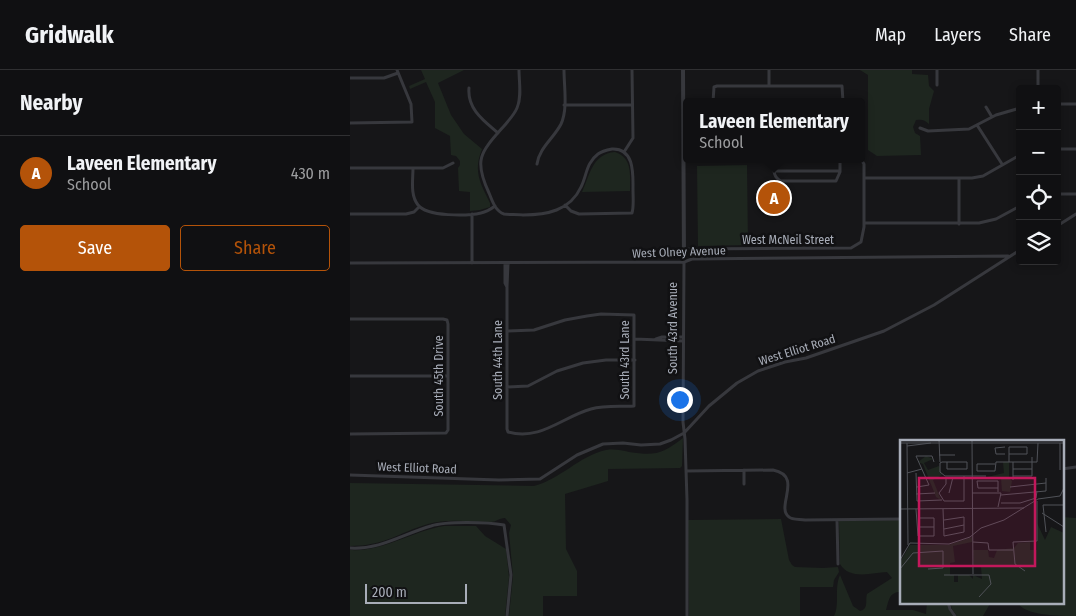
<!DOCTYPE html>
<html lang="en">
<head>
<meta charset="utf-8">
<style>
	:root { --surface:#101012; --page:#19191b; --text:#f1f3f6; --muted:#9c9d9f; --line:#303032; --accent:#b45309 }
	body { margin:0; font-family:"Fira Sans Condensed",sans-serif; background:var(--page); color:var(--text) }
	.controls { position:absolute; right:15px; top:15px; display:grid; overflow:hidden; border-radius:5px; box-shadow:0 2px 8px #0003 }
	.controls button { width:45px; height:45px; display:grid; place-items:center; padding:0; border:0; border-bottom:1px solid var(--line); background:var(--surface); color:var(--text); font:25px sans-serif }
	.scale { position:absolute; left:15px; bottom:12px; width:102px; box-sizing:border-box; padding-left:5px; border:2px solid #a8adb8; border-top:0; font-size:14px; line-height:18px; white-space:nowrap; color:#a8adb8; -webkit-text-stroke:4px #111113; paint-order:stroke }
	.you { position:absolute; left:329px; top:329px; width:18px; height:18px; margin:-12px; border:4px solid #fff; border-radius:50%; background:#1a73e8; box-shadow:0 0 0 8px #1a73e833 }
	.badge { display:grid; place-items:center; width:32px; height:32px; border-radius:50%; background:var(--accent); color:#fff; font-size:16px; font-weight:700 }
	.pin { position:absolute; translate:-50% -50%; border:2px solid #fff; box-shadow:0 1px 5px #0006 }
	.popup { position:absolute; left:333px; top:28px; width:182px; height:65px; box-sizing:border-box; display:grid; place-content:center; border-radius:5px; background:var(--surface); filter:drop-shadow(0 1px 4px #0005); font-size:16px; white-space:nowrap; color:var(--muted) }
	.popup b { font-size:19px; color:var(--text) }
	.popup::after { content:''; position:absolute; left:50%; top:100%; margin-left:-10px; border:10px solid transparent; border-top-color:var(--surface) }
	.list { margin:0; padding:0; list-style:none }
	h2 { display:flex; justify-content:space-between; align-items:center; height:65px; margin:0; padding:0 20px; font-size:21px }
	h2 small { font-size:16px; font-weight:400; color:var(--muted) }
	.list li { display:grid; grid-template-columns:32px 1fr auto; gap:15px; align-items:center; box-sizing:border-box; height:75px; padding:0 20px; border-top:1px solid var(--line) }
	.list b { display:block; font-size:19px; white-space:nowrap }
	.list p { margin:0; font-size:16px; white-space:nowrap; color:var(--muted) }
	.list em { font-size:16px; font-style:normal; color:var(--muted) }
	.actions { display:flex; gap:10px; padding:15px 20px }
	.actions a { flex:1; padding:11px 0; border:1px solid var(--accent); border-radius:5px; text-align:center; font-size:18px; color:var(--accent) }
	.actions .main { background:var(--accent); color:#fff }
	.icon { flex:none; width:28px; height:28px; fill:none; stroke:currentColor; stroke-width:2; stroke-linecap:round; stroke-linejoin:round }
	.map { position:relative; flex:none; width:726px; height:546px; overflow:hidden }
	header { display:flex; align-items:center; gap:30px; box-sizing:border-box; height:70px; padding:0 25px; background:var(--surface); border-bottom:1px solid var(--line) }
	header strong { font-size:24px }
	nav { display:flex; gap:28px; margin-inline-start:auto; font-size:18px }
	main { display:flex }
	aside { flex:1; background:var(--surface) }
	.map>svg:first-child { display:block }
</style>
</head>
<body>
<header>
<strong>Gridwalk</strong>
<nav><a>Map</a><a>Layers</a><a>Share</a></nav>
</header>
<main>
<aside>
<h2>Nearby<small></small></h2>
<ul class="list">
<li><span class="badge">A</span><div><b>Laveen Elementary</b><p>School</p></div><em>430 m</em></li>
</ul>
<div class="actions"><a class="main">Save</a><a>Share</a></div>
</aside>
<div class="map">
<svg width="726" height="546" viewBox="0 0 726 546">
	<rect width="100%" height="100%" fill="#161618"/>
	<path fill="#1e261f" d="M71,0H114L88,13L101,45L114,64L132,79C123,101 130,113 140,133V137L130,140L120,141V122L109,121L108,98L110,95V91L106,86L101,85L100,66L85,58V32L76,12L60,19L59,16L75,9Z
		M510,0H562V4L578,5L579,16L584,21L579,39V54C575,50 572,49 566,50L563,57L565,63L570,66L571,85L527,86L518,80V5Z
		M265,82C283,88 280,105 280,121L232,122C240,105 242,84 265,82Z
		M397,95L398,175L348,176L347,96Z
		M333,368L332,396L330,398L258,399V411L215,424L216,479L227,501V526H193V546H159L163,506L159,463L161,455L155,448C149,448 146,452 141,452C120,452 98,448 78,454C48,463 34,476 0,476V413L184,416C211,409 229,386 256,380C264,379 272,380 279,382C306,386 312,384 333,368Z
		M712,447L726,448V546C710,546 674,546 667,532H712Z
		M431,449L439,490L442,495L445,497L473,498L488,497L489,502L484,510L483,517H450V546H339L338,450Z
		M551,450V522C539,522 539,530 536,540H563L576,544L577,532H597L604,546H484C490,534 484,518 490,505L503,536L510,541C519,539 515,531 517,524L542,508L537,502C522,503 499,510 490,494L489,451Z
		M94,456H126L135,466L156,479L159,507L155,546H0V480C34,482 62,461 94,456Z
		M600,532H641L633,546H607L602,539Z"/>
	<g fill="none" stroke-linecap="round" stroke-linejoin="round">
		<path stroke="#37383d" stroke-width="3" d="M169,0C169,12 172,27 167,38C164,45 159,50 154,56C131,82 123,89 139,123C142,130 145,141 154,144C159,145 167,144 173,145C196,145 220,141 231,117C237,105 236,93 248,84C252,81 257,80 262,79C285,78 283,105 283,120C283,128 284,136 282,143L229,144L221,141L215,135
			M419,0V16
			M587,0V15
			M688,0V19
			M0,8H34L48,3
			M119,18C117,39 134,51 148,63
			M363,32L364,17L367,16H492L493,32
			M707,34H726
			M214,35H282
			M636,37L642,47
			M0,53L62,52L61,34L47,0
			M627,55L652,94
			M570,58L578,61L619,59L646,45L670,38
			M707,79H726
			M274,82L283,68L282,0
			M334,90L478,89
			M424,90C424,98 422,107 431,111H486L490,102V89
			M187,94C189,78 204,68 211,54C218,39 214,17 214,0
			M0,98H93L103,93
			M63,98C63,110 60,125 68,135C77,147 118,146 131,143C136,142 141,139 145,136
			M424,101H490
			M514,108H622L633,106L670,85
			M707,124H726
			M0,144H56L64,142L69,137
			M514,153H629L646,149L670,136
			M609,154V109
			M707,156L726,144
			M334,179L501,178L511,172L514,157V94L512,91L507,89
			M334,192L333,352L335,369L337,430V546
			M0,193L334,192L342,189L658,186
			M122,193V144
			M155,193V213L157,217V359L158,362C191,371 212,347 241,339C255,335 270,337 284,336V245L251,244L237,246L215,250L184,260L157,261
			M157,217L158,193
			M0,249H93L97,250L98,254V360L96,363L0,364
			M285,269L333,271
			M306,269L312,267H333
			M0,306H97
			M157,317L178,316L207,301L233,293L256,290H285
			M712,399L726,397
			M394,400V414
			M336,401L423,400C454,406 425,437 439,447C442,450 450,449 455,450L551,449
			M0,405L149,410L190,409L227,385L253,374L273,373L291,375L310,374L321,370L334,363L359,336L387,313L408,301L435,292L456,288L534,261L584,235L670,180
			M487,450L488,494
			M0,478C30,480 53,464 81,456C96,451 138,452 154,455L161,505L157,546
			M598,532L600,539L605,546"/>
		<path stroke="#37383d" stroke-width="4" d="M333,0L334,192"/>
	</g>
	<g text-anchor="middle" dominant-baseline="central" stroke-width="5" stroke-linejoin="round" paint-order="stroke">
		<g font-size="12" fill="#a8adb8" stroke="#111113">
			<text x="438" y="170">West McNeil Street</text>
			<text transform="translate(329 182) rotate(-2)">West Olney Avenue</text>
			<text transform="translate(323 258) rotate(-90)">South 43rd Avenue</text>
			<text transform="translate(447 280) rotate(-17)">West Elliot Road</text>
			<text transform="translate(148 290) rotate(-90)">South 44th Lane</text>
			<text transform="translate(275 290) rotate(-90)">South 43rd Lane</text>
			<text transform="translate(89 306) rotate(-90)">South 45th Drive</text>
			<text transform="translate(67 398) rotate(2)">West Elliot Road</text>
		</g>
	</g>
	<g transform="translate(550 370)">
		<rect width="164" height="164" fill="#161618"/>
		<path d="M26,16L33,19L24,23L28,30L39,26L42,35L33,40L41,60L36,57L23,24L18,22ZM103,22H109V38L112,41L110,52L102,51L101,39L87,37L104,33ZM137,83L145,100L151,87L164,93V163H0V122L10,105H48L72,97V102L53,106L55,122L50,123V135H54V142H58V135H69L73,139V135L82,139L81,127L74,126L73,110H88L89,117L94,118L97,110L114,108L118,103L130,102V110H137Z" fill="#1e261f"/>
		<path fill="none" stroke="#505258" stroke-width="1" d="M39,0L40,22M72,0L73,134M0,3H164M7,3L8,105M160,3V30M7,6L31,3M105,7L95,8L96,14H105M109,14H127V7H109V22M39,15H55M40,23L42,22H67V29H47V22M40,23V32L45,36H86M95,24H77V31H95L96,22H137L138,3M113,29H132M7,33L22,29M16,33L17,61L42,60M113,36H132V17M46,37V44L39,53L44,61H64V36M113,40V22M17,47L29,45L16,16H32L34,22M110,47L146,43M98,52V41H77L78,48H98M49,53L53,37M72,53H101L98,67M16,54L35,53M101,55L146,51V38M101,63H120L136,58L137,51M0,69L124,68M16,69L18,96H34V78H18M43,69L44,96L64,92V77L44,80M142,73L164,87M18,87H34M44,89L64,85M146,92L143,65H164M73,102L88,103L89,110H113M0,120L10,103L49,104L70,97L81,88L104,80L138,59L160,56L164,48M0,129L13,113L43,111V128L28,129M125,131L115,124L113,102L137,101V61M44,135H89L91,144L79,157"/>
		<path fill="#c2185b" fill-opacity="0.15" stroke="#c2185b" stroke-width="2.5" d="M19,38H135V126H19Z"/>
		<rect width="164" height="164" fill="none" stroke="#a8adb8" stroke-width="2.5"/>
	</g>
</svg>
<div class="controls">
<button>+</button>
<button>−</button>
<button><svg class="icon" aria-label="locate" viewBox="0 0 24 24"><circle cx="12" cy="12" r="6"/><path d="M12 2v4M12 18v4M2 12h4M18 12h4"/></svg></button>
<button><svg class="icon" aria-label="layers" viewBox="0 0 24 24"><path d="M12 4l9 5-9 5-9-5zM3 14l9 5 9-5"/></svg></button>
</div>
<div class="scale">200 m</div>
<div class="you"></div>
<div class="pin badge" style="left:424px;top:128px">A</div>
<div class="popup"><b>Laveen Elementary</b>School</div>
</div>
</main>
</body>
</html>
